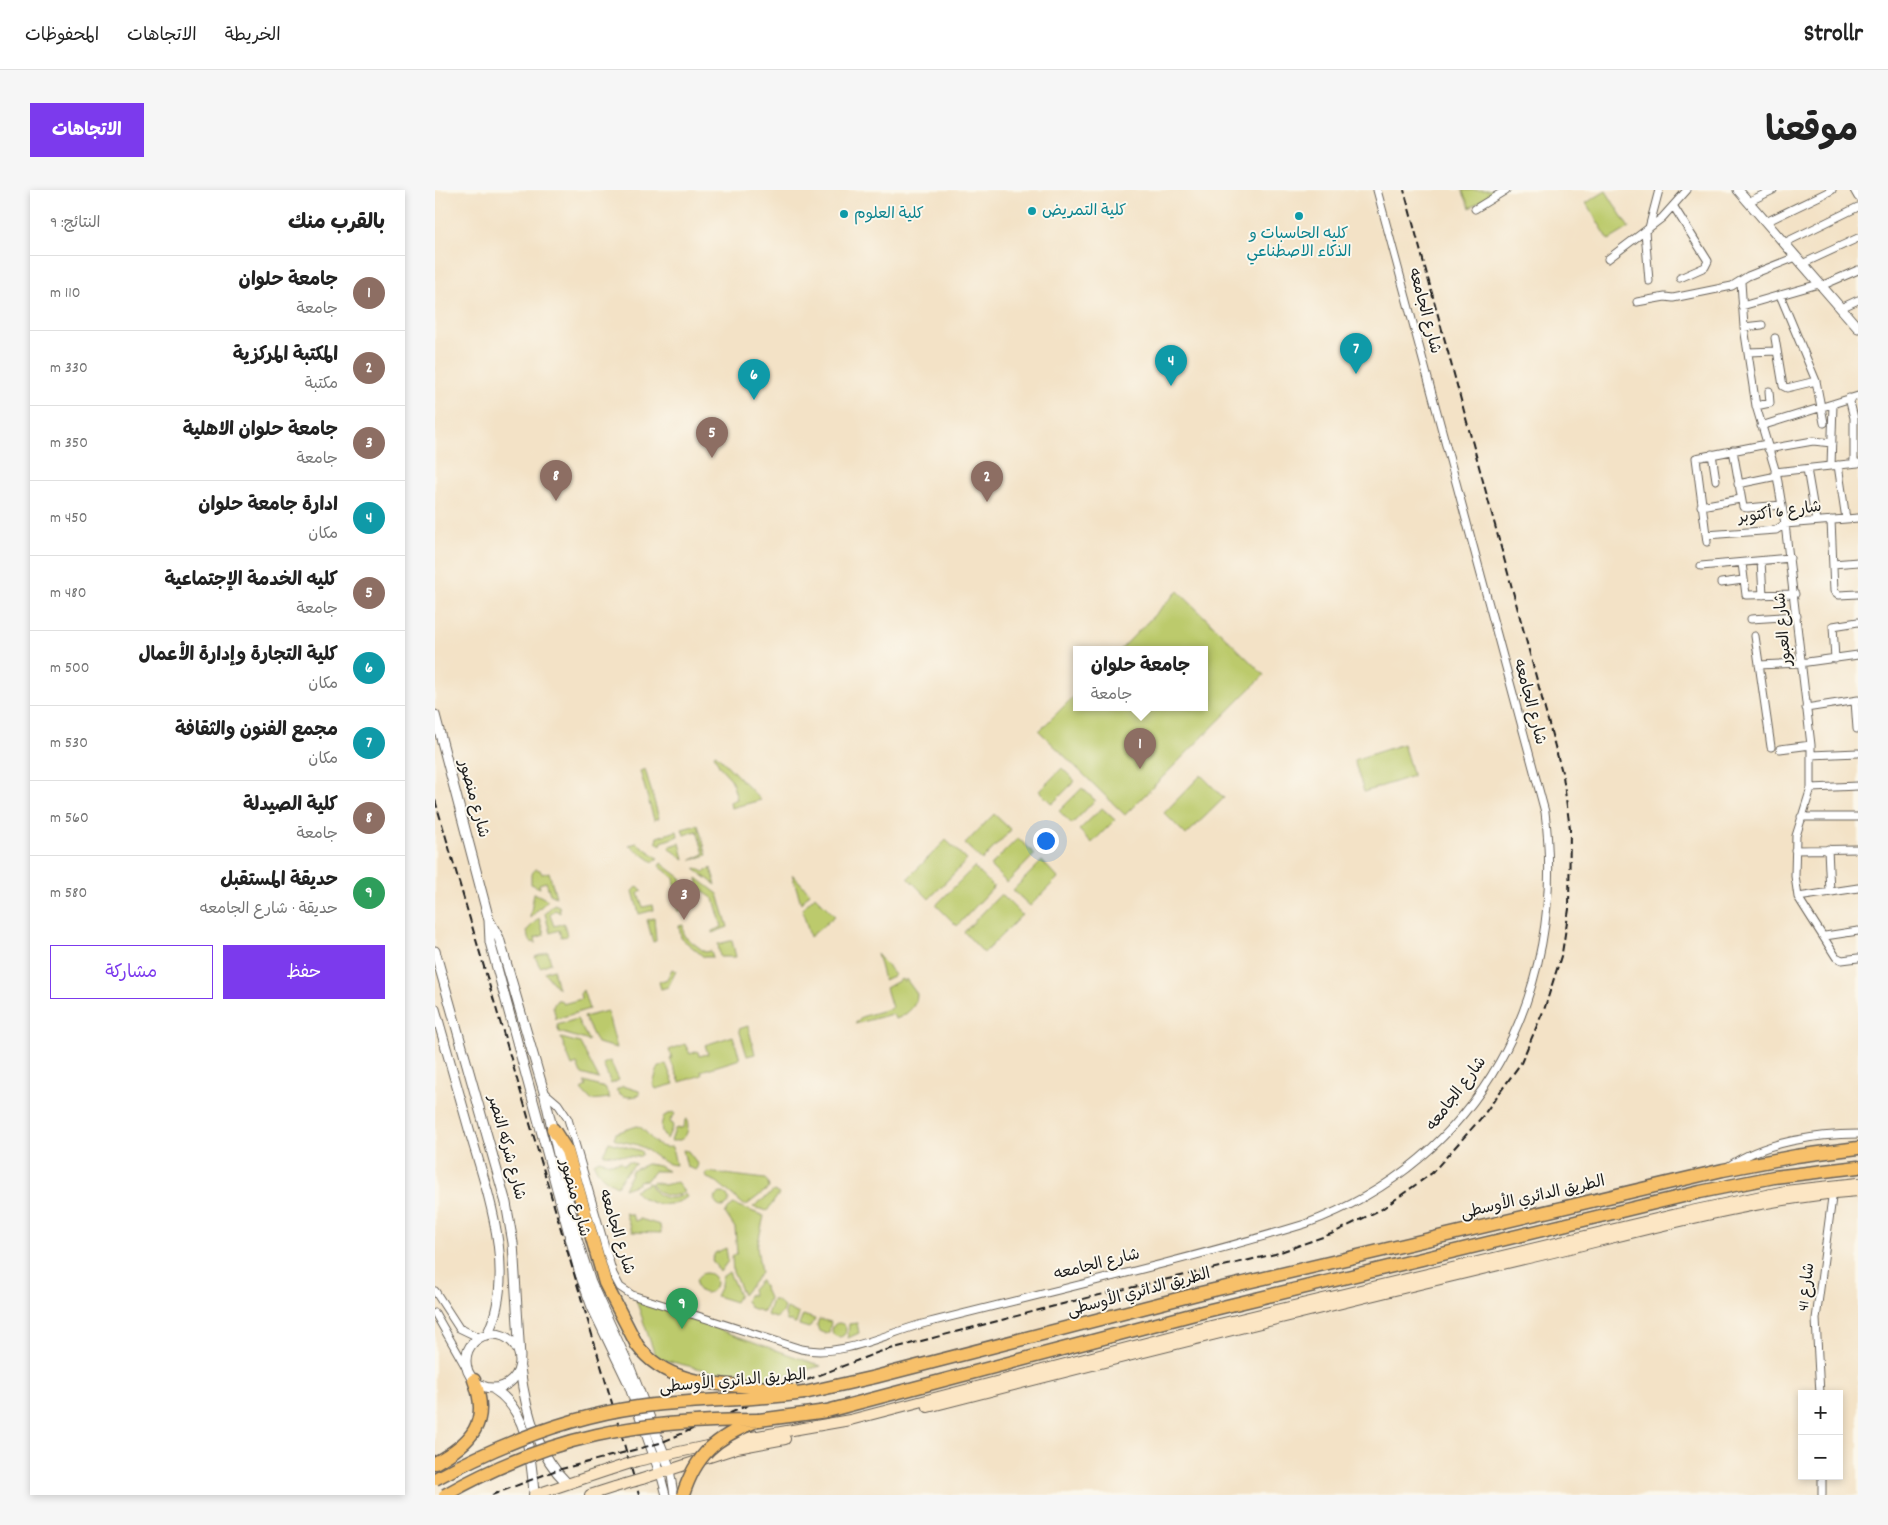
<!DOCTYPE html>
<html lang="ar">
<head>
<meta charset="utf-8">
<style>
	:root { --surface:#fff; --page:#f6f6f6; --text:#222; --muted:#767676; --line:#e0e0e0; --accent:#7c3aed }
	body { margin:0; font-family:Dekko,"Playpen Sans Arabic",sans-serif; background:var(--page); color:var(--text); direction:rtl }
	.controls { position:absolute; right:15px; bottom:15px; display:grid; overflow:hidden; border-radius:0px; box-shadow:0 2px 8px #0003 }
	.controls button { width:45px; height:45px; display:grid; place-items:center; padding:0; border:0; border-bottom:1px solid var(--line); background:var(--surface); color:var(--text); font:25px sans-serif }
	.you { position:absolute; left:610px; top:650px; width:18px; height:18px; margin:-12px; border:4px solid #fff; border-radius:50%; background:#1a73e8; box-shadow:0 0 0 8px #1a73e833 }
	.badge { display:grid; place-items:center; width:32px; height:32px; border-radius:50%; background:var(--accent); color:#fff; font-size:16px; font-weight:700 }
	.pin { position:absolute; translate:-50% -41px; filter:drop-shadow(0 1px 2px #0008) }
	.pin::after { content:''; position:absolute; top:26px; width:18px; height:15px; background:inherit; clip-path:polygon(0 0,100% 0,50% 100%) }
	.popup { position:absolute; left:638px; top:456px; width:135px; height:65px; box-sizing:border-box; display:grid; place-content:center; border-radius:0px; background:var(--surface); filter:drop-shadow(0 1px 4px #0005); font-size:16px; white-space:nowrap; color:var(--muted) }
	.popup b { font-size:19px; color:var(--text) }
	.popup::after { content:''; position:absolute; left:50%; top:100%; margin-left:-10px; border:10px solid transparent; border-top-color:var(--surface) }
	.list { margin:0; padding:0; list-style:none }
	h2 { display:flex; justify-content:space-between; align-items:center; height:65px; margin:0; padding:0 20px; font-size:21px }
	h2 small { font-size:16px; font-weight:400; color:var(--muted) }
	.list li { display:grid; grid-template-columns:32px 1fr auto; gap:15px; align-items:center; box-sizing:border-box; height:75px; padding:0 20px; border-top:1px solid var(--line) }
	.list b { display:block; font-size:19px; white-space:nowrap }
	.list p { margin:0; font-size:16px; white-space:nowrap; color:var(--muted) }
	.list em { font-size:16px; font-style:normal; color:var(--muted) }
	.actions { display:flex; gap:10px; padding:15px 20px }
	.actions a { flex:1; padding:11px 0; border:1px solid var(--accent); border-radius:0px; text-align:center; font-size:18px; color:var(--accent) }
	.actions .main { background:var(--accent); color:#fff }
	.map { position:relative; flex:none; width:1423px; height:1305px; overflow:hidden; direction:ltr; border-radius:0px }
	header { display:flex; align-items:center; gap:30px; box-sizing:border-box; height:70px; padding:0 25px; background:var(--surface); border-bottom:1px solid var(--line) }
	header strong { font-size:24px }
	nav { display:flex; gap:28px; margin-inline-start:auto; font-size:18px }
	.intro { display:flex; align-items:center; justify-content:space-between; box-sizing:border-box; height:120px; padding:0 30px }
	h1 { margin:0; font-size:35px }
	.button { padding:12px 22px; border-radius:0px; background:var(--accent); color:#fff; font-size:18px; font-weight:700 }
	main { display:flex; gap:30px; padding:0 30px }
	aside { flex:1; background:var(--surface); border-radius:0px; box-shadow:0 2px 8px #0003 }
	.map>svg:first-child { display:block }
</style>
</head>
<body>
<header>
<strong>Strollr</strong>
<nav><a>الخريطة</a><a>الاتجاهات</a><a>المحفوظات</a></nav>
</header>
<div class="intro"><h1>موقعنا</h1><a class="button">الاتجاهات</a></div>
<main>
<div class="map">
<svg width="1423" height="1305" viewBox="0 0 1423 1305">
	<rect width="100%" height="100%" fill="#fbf7ec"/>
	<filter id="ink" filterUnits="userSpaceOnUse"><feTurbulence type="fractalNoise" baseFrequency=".02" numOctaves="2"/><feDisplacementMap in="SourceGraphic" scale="10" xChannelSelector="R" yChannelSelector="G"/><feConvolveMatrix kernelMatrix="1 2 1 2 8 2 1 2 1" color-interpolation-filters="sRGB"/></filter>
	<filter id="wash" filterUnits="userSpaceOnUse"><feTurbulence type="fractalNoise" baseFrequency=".0096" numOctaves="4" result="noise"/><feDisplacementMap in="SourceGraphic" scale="20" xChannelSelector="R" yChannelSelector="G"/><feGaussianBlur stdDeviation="1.12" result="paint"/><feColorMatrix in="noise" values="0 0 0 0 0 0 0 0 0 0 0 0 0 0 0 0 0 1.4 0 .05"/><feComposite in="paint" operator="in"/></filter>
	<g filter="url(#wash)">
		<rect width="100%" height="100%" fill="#f3e2c6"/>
		<path fill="#bcca6c" stroke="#6c7344" d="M1027,0H1064L1035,18Z
			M1171,1L1194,38L1174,50L1151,13Z
			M743,401L829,485L690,625L604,541L641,504V518H769V460H685Z
			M968,554L978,586L929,602L919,570Z
			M281,564L326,610L296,618L295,612L302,609L296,589L285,577L279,565Z
			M627,578L640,591L617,614L604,601Z
			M210,579L224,628L219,630L205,581Z
			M766,585L789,608L751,645L729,623Z
			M647,598L660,610L637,634L624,621Z
			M667,618L680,630L657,653L644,640Z
			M559,624L576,640L547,670L530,654Z
			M263,635L272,665L256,670L269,664L262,641L249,645L247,639Z
			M242,641L243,646L227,652L226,655L221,652L222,647Z
			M583,648L600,664L572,693L555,676Z
			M511,650L532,670L494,709L473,688Z
			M202,653L223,668L218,672L194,655Z
			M245,653L249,669L234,658L235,656Z
			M607,671L623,688L595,716L578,700Z
			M226,673L246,688L255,717L243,721L239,688L224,676Z
			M539,677L559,697L522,736L501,715Z
			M261,678L269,682L276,678L281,695L259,679Z
			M101,679L105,680L107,684L114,682L121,707L115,704L111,692L104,694L105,698L96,694V684Z
			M357,684L375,703L366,713Z
			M262,688L283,704L293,737L277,743V741L287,737L279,709L264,699Z
			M203,696L207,700L203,703L208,717L218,715L219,720L204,724L198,701Z
			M99,703L113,710L95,728Z
			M566,704L587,725L549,763L529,742Z
			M380,706L400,726L375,747L367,719Z
			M119,714L124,716L125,723L120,720L115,725L119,736L129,733L132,746L126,747L124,740L115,743L110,723Z
			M104,728L109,745L100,748L101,753L96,752L93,748L92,740Z
			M219,728L221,751L218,752L212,730Z
			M248,735L249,746L270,762L276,761L278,767H269L246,748L244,736Z
			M295,751H297L301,767H285L283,754Z
			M113,762L116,773L105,777L100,767Z
			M442,764L460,785L449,790Z
			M118,779L123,799L109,782Z
			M237,779L241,781L233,797L226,799L224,792L232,789Z
			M467,789L469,792L471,789L482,804C482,816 472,825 461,829L457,824L420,834L426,827L457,818L451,798Z
			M148,800L154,819L121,829L118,816L122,810H125L128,814L146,809L145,804Z
			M172,821L182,858L162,853L149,827Z
			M142,829L154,851L124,842L122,835Z
			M313,836L320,864L312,866L304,839Z
			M298,846L305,869L266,881L267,885L245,892L235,869L237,868L234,860L250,854L255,864L263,861L264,866L273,864L270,855Z
			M126,848L145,853L164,889L146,884L142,874L137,876Z
			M175,871L184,890L176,894L168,874Z
			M231,874L239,894L221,899L218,894L223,878Z
			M149,892L170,898L175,908L156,910L146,899L151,896Z
			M188,896L204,901L205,905C196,908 187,908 181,900Z
			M238,922L240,924L235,931L238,936L232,949C225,942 225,935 229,926Z
			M252,929C255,943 250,952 236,951L240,939L249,937L250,930Z
			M202,936C214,939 217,960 237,957L241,975C228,975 217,962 205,956C197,952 185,953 179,948L181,943Z
			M174,952L206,961L207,965L203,967L168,964Z
			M248,960L253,961L263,974L261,980L252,977Z
			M164,970L175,973L186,972L189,975L193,972L201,974L190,984L182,996C173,992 161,984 159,973Z
			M212,974L224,976L233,981H219L212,990L204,991L203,994L189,999L197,981Z
			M273,982L330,989L333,992L334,998L313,1014L309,1015L282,992L272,988L270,984Z
			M218,992L229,995L242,992L249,1002C236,1009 224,1006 216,994Z
			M214,993C221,1008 236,1012 250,1004L252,1007C237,1019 211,1016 199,1000Z
			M339,1001L344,1004L332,1021L318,1017Z
			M280 1010a7 7 0 1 1 14 0a7 7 0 1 1-14 0Z
			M298,1014L329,1026L322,1057L326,1083L308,1105L298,1082L297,1067L302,1063L300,1038L290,1023Z
			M190,1023L197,1025L200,1031L205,1029L225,1035L226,1043L197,1042Z
			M291,1058L293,1071L285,1082L277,1070L280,1063Z
			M294,1082L304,1105L300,1112L281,1106L286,1096L287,1087Z
			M261 1093a10 10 0 1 1 20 0a10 10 0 1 1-20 0Z
			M326,1090L334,1108L329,1122L316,1118L311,1111L313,1105H318L317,1100Z
			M201,1110L386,1176L323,1193L221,1168Z
			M337,1110H341L349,1117L347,1123L341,1128L332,1125Z
			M352,1118L364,1124L361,1134L357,1133L358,1131H352L350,1124Z
			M368,1125L380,1129L374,1138L364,1135Z
			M384,1129L396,1132L394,1142L391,1144L384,1141L382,1135Z
			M422,1133L424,1143L413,1148L414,1134Z
			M397 1140a7 7 0 1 1 14 0a7 7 0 1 1-14 0Z"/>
	</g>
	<g filter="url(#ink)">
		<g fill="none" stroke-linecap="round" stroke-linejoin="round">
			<g stroke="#676158" stroke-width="9">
				<path id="minor" d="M1419,0L1423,7
					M1313,12L1338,0
					M1239,17L1273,71L1270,77L1245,88
					M1040,19L1071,0
					M1331,32L1397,0
					M1214,38L1224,0
					M1210,41L1214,91
					M1349,53L1423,17
					M1173,69L1227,28L1252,0
					M1367,74L1423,48
					M1306,92L1309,137L1321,216L1342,286L1350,334L1376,555V598L1361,646L1360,686L1363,707L1401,767L1407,770L1423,768
					M1386,96L1423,80
					M1345,105L1381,191L1389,233
					M1202,112L1230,107L1238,108L1297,96L1313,86L1361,67
					M1307,116L1384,94
					M1406,118L1423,110
					M1309,137L1327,135
					M1340,148L1348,196L1352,198L1381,191
					M1313,162L1342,161
					M1414,208L1419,228V273
					M1321,216L1335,213L1334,201
					M1326,236L1423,206
					M1333,259L1378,251L1397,253
					M1298,260L1308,317L1312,318L1347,315
					M1277,264L1281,290
					M1403,275L1411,329
					M1396,276L1398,214
					M1372,279L1381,331
					M1340,282L1423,273
					M1303,294L1342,286
					M1266,316L1305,309
					M1396,330L1399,401L1404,405L1423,404
					M1271,345L1341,340L1350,334L1423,328
					M1272,352L1261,268L1332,254
					M1326,371L1328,405
					M1307,373L1311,405L1360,404
					M1398,374L1423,372
					M1266,376L1355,368
					M1286,393L1308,390
					M1316,429L1362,426
					M1320,446L1336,557
					M1400,469L1398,436L1423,432
					M1324,475L1365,473L1423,465
					M1420,511L1422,539
					M1371,518L1423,510
					M1345,559L1376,555
					M1376,565L1423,563
					M1376,598L1423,596
					M1366,627H1423
					M1393,659L1395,702
					M1360,660L1423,659
					M1363,707L1423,698
					M1390,746L1423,741
					M109,902L123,914L133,929L178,1084L185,1097L197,1105L366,1159C408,1168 451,1143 491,1133C617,1101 745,1072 870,1034C1045,971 1133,803 1110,622L942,0
					M1294,976C1329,952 1382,944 1423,944
					M0,1101L24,1138L45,1148
					M0,1123L33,1181
					M1385,1204L1381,1129L1398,1000
					M235,1279L239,1305
					M225,1283L231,1305
					M1387,1305V1286"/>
			</g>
			<g stroke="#676158" stroke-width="11">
				<path id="tertiary" d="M1303,0L1423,138
					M0,525L54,730L55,752L145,1084L157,1117L193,1192L225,1283
					M54,730L64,748L109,902L142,1049L156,1093L195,1178L235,1279
					M0,761L71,1013L78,1053L85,1167
					M0,819C11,859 23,899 34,939C52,1001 83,1083 52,1145
					M31 1171a27 27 0 1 1 54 0a27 27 0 1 1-54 0Z
					M85,1178C90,1218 101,1263 131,1292
					M57,1198C93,1219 96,1267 99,1303"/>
			</g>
			<g stroke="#676158" stroke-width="12">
				<path id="secondary" d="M493,1217C690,1166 887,1117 1085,1070C1197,1044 1308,1010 1423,1001
					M202,1271L300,1250L415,1230L776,1136L1242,1024L1350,1001L1423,993
					M207,1289L302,1258L350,1249
					M99,1305L174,1280
					M155,1305L180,1297"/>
			</g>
			<g stroke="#676158" stroke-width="15">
				<path id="motorway" d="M118,939L132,961L170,1093L202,1155
					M369,1203L440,1187L766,1103L1288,980L1361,966L1423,958
					M324,1230L392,1221L771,1121L1265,1002L1339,987L1423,977
					M0,1273C36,1253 56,1233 39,1190"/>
			</g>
			<use href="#minor" stroke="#fff" stroke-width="7"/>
			<use href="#tertiary" stroke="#fff" stroke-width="9"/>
			<use href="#secondary" stroke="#fce6c4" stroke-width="10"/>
			<use href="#motorway" stroke="#f7c06b" stroke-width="12"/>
			<path stroke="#1c1c1c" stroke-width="2" stroke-dasharray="8 4" stroke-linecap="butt" d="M0,610L204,1305
				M57,1305L119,1281L225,1253L372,1190L444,1162L639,1111L840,1064L896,1044L947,1019L997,983L1047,927L1086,873L1110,817L1127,763L1134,719L1135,639L1128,586L969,0"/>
			<g stroke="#676158" stroke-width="12" stroke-linecap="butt">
				<path id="secondary-bridge" d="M174,1280L202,1271
					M180,1297L207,1289"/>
			</g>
			<g stroke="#676158" stroke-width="15" stroke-linecap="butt">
				<path id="motorway-bridge" d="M202,1155C238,1204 303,1191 357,1201
					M0,1289C63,1255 132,1227 203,1217C258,1209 314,1211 369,1203
					M10,1305C115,1245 204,1230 324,1230
					M248,1305C261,1264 281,1248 319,1232"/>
			</g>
			<use href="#secondary-bridge" stroke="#fce6c4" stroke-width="10"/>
			<use href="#motorway-bridge" stroke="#f7c06b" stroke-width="12"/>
		</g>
	</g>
	<g fill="#0f9aa8" stroke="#fbf7ec" stroke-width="2">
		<circle cx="597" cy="21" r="5"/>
		<circle cx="409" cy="24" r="5"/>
		<circle cx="864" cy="26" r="5"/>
	</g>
	<g text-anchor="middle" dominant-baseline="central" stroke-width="4" stroke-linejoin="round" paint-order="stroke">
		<g font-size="16" fill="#0d838f" stroke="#fbf7ec" text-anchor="start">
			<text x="607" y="21">كلية التمريض</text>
			<text x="419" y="24">كلية العلوم</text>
			<text x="864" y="44" text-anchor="middle">كليه الحاسبات و<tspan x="864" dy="18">الذكاء الاصطناعي</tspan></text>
		</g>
		<g font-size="16" fill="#1c1c1c" stroke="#fbf7ec">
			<text transform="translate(989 121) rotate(75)">شارع الجامعه</text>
			<text transform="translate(1345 323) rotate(-8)">شارع 6 أكتوبر</text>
			<text transform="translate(1349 439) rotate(-95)">شارع العبور</text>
			<text transform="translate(1094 512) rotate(75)">شارع الجامعه</text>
			<text transform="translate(38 609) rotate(75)">شارع منصور</text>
			<text transform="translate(1022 904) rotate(-53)">شارع الجامعه</text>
			<text transform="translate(71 958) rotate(75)">شارع شركه النصر</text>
			<text transform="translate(139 1008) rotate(75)">شارع منصور</text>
			<text transform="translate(1098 1008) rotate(-13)">الطريق الدائري الأوسطى</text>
			<text transform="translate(181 1042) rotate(73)">شارع الجامعه</text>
			<text transform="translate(662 1075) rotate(-14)">شارع الجامعه</text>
			<text transform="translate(1372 1097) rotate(-83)">شارع 41</text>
			<text transform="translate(704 1103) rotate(-15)">الطريق الدائري الأوسطى</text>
			<text transform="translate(298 1192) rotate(-5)">الطريق الدائري الأوسطى</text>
		</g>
	</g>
</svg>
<div class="controls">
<button>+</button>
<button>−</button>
</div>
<div class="you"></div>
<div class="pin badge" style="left:705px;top:579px;background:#8d6e63">1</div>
<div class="popup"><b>جامعة حلوان</b>جامعة</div>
<div class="pin badge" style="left:552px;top:312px;background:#8d6e63">2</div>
<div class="pin badge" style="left:249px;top:730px;background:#8d6e63">3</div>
<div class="pin badge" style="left:736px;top:196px;background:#0f9aa8">4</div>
<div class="pin badge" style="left:277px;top:268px;background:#8d6e63">5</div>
<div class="pin badge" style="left:319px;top:210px;background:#0f9aa8">6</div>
<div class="pin badge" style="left:921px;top:184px;background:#0f9aa8">7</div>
<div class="pin badge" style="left:121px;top:311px;background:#8d6e63">8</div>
<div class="pin badge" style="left:247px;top:1139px;background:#2e9e5b">9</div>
</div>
<aside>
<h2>بالقرب منك<small>النتائج: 9</small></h2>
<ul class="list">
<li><span class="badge" style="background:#8d6e63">1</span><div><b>جامعة حلوان</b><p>جامعة</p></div><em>110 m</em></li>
<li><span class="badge" style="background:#8d6e63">2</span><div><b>المكتبة المركزية</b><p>مكتبة</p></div><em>330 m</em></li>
<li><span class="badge" style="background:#8d6e63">3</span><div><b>جامعة حلوان الاهلية</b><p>جامعة</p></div><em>350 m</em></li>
<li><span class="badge" style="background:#0f9aa8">4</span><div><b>ادارة جامعة حلوان</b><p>مكان</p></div><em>450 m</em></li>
<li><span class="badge" style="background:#8d6e63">5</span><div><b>كليه الخدمة الإجتماعية</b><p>جامعة</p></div><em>480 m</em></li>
<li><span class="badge" style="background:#0f9aa8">6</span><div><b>كلية التجارة وإدارة الأعمال</b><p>مكان</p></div><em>500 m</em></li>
<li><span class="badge" style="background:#0f9aa8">7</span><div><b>مجمع الفنون والثقافة</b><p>مكان</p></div><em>530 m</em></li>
<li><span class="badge" style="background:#8d6e63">8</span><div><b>كلية الصيدلة</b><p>جامعة</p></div><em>560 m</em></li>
<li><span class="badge" style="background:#2e9e5b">9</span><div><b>حديقة المستقبل</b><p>حديقة · شارع الجامعه</p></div><em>580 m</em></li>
</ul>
<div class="actions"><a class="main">حفظ</a><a>مشاركة</a></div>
</aside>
</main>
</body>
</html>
